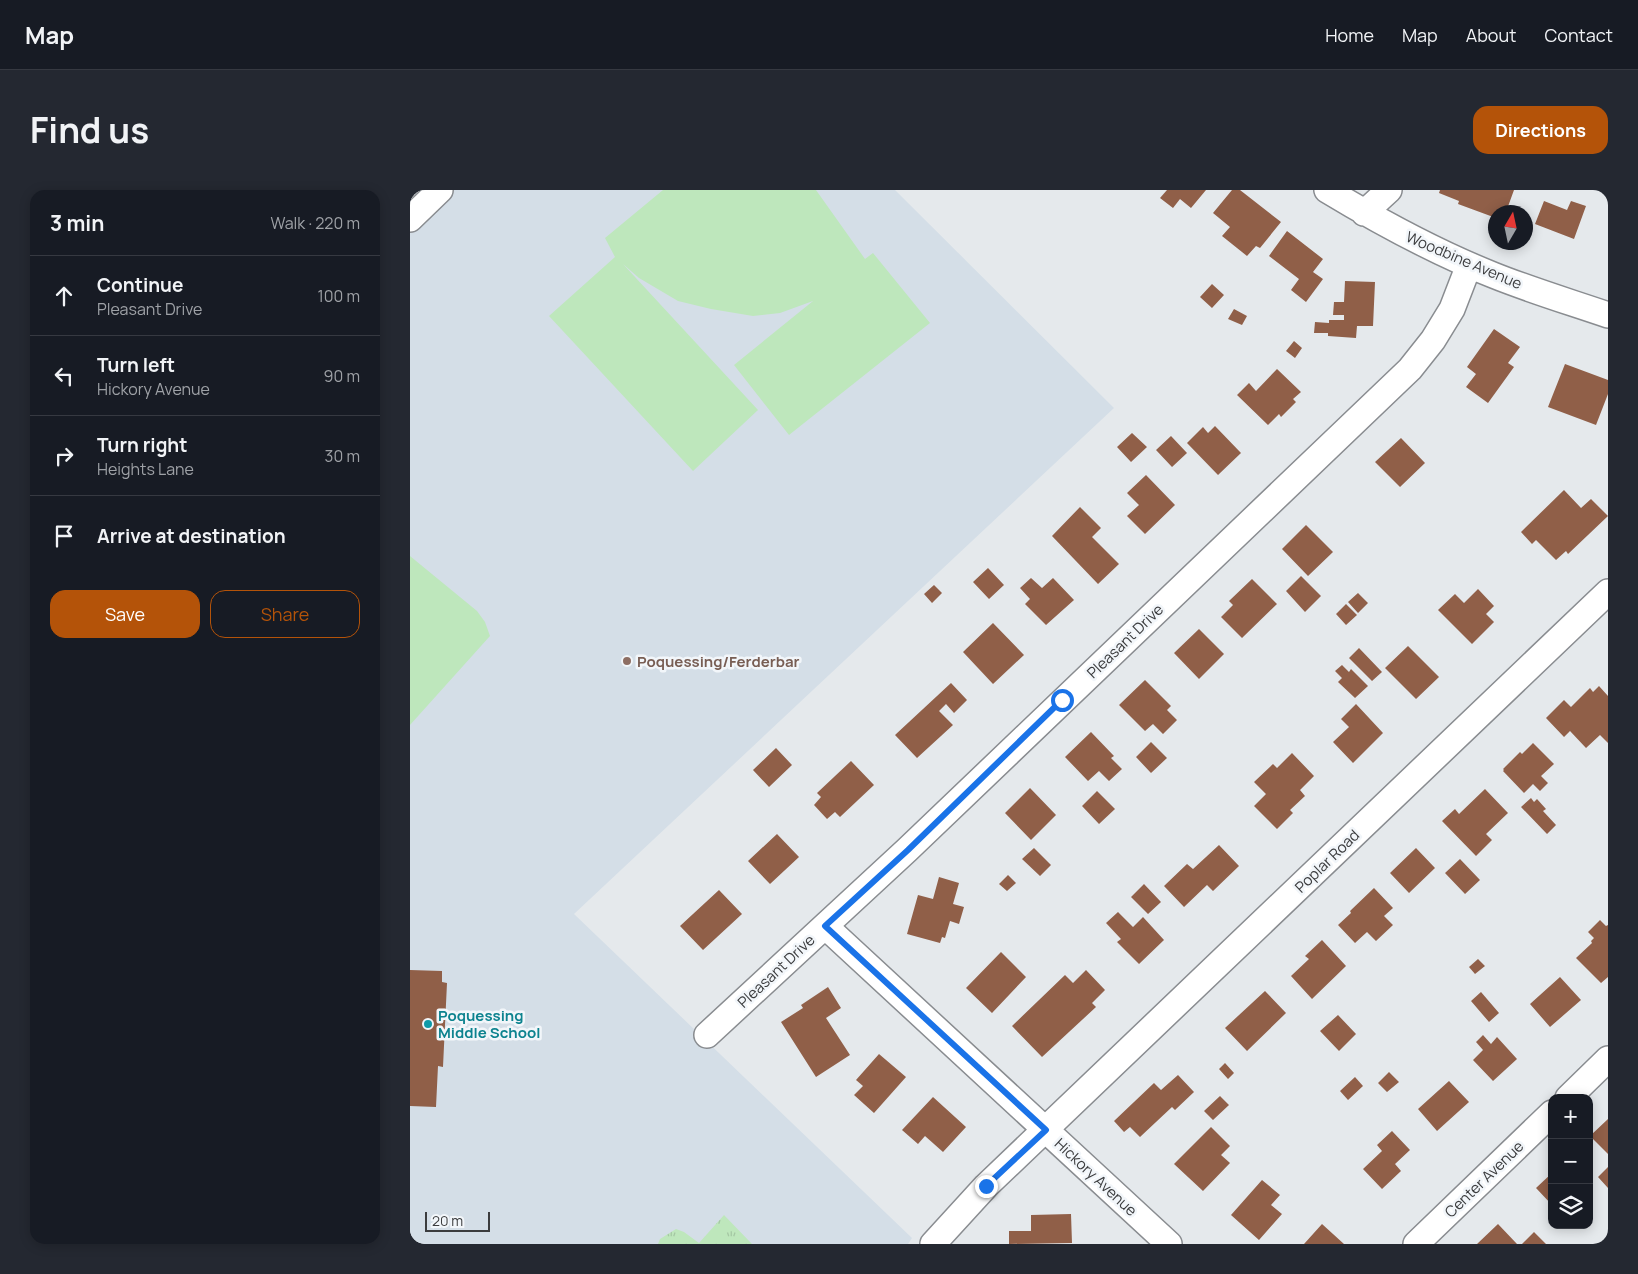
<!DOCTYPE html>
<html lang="en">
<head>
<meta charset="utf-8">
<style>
	:root { --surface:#171b24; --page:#242831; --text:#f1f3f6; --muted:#9ea1a6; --line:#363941; --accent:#b45309 }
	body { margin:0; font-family:Manrope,sans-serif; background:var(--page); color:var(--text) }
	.controls { position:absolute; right:15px; bottom:15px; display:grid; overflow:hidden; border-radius:10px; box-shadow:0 2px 12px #0003 }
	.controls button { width:45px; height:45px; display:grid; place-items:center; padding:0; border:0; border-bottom:1px solid var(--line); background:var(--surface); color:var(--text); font:25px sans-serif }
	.compass { position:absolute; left:1078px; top:15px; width:45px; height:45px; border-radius:50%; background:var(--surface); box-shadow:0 2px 12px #0003; rotate:9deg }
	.scale { position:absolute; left:15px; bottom:12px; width:65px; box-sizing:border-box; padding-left:5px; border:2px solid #3b3c3e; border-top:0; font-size:14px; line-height:18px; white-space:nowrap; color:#3b3c3e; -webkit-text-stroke:4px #f2f6fa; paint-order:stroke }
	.stop { position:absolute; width:15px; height:15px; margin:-11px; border:4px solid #1a73e8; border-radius:50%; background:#fff }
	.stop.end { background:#1a73e8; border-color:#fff; box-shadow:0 1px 5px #0008 }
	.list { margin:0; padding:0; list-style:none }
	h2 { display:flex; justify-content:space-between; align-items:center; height:65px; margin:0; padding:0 20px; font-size:21px }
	h2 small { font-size:16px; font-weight:400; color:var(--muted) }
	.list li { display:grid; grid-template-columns:32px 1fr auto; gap:15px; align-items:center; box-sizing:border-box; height:80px; padding:0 20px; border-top:1px solid var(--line) }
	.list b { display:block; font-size:19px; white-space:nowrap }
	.list p { margin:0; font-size:16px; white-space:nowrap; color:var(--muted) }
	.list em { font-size:16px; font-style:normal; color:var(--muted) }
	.actions { display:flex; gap:10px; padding:15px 20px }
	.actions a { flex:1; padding:11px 0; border:1px solid var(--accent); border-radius:15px; text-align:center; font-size:18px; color:var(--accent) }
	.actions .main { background:var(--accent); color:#fff }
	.icon { flex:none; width:28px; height:28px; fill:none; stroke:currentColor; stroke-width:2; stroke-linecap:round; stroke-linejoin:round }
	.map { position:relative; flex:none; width:1198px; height:1054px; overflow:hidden; border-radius:15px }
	header { display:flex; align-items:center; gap:30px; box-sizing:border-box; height:70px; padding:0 25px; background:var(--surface); border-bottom:1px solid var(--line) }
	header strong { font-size:24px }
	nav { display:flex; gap:28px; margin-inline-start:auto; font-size:18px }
	.intro { display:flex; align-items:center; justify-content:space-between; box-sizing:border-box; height:120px; padding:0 30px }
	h1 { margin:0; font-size:35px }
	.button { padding:12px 22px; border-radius:15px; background:var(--accent); color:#fff; font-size:18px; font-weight:700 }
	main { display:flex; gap:30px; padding:0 30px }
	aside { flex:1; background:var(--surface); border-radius:15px; box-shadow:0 2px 12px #0003 }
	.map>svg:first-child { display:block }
</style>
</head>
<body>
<header>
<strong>Map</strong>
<nav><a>Home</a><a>Map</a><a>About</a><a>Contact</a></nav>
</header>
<div class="intro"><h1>Find us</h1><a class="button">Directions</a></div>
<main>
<aside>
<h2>3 min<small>Walk · 220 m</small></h2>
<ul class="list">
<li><svg class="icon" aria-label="ahead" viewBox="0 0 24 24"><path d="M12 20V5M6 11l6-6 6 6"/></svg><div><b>Continue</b><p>Pleasant Drive</p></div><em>100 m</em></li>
<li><svg class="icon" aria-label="left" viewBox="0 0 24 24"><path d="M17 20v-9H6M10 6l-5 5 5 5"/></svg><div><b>Turn left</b><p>Hickory Avenue</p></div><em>90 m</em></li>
<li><svg class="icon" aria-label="right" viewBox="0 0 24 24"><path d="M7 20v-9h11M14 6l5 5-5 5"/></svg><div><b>Turn right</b><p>Heights Lane</p></div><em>30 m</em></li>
<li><svg class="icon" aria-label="arrive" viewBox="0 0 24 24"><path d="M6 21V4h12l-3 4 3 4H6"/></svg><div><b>Arrive at destination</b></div></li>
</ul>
<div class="actions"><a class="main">Save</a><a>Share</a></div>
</aside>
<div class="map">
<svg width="1198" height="1054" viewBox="0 0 1198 1054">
	<defs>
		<pattern id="grass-tufts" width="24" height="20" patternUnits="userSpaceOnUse" patternTransform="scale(1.25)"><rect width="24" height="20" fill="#bee7bc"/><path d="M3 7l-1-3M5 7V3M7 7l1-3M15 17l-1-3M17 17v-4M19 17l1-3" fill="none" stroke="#a4c7a3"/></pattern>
	</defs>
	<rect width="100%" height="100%" fill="#e5e9ec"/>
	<path fill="#d4dee7" d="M43,0H485L704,218L164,724L502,1048L498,1054H0V41Z"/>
	<path fill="url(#grass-tufts)" d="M314,1025L342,1054H248L250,1049L266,1039L274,1042L289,1053Z"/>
	<path fill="#bee7bc" d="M253,0H406L455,69L463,63L520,133L379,245L324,175L403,111L370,123L343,126L301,119L268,111L229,88L213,74L348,220L283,281L139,126L205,67L195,48Z
		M0,366L67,421L75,432L80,446L0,535Z"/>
	<path fill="#905f48" d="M757,0H796L781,18L770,9L763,18L750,8Z
		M822,0H830L871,32L850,58L846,56L837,66L812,46L820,37L803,23Z
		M1030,0H1104L1096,22H1086V28L1048,14L1049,11L1029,3Z
		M1134,11L1157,20L1161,11L1176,16L1164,49L1125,34Z
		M877,41L913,69L903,82L913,89L896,112L881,100L889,89L859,66Z
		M935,91L965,92L963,136H947L946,148L918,146V143H904L905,132L919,133V130H934V125H923L924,112H934Z
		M802,94L814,105L802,118L790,107Z
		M824,119L837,126L832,135L818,129Z
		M1084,139L1110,157L1098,173L1104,177L1078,213L1056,197L1066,184L1057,177Z
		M884,151L892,158L885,168L876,161Z
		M1155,174L1198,190V204L1186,235L1138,217Z
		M867,179L891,202L883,209L886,212L871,227L869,224L858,235L827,205L839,193L846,201Z
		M805,236L831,263L808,285L777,253L793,237L798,243Z
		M722,243L737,257L721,272L707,257Z
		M761,246L777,263L762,277L746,260Z
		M991,248L1015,273L990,297L965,272Z
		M736,285L765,315L735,344L717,326L729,315L717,303Z
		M1154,300L1171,318L1181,309L1198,326L1158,364L1156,361L1146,370L1126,350L1122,354L1111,342Z
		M670,317L691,338L682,347L709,374L688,394L642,346Z
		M896,335L923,362L898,386L872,359Z
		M578,378L594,395L579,409L563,392Z
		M891,386L911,406L895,422L876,401Z
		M621,388L632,398L643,388L664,410L636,435L615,414L620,409L610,398Z
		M842,389L867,414L832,448L811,427L823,415L819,411Z
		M524,395L532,403L522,413L514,404Z
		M1068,399L1084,416L1076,424L1084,432L1062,454L1028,420L1045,404L1054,413Z
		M948,403L958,413L948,423L938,412Z
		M936,414L947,425L936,435L926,424Z
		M583,433L614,465L583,494L553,462Z
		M789,439L814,464L789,489L764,463Z
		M998,456L1029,487L1006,509L975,478Z
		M949,458L972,482L962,491L939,468Z
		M932,475L939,482L941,479L958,496L945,508L928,492L932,488L925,481Z
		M735,490L761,516L757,520L767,530L753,544L743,534L735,541L709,515Z
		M541,493L557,510L544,523L536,514L529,521L543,535L507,568L485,545Z
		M1189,496L1198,506V553L1190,545L1176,558L1160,541L1154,547L1136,528L1154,510L1161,517L1180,498L1183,502Z
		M946,514L973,543L943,573L923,552L939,537L931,529Z
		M681,542L704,566L701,568L712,579L699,591L689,581L678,591L655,567Z
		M741,552L757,568L741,583L726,567Z
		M1123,553L1144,574L1131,586L1138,593L1130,601L1123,594L1114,603L1093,581L1094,580L1093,579L1110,562L1112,564Z
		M366,558L382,575L359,597L343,580Z
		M882,563L904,586L890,600L895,606L880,620L883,623L867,639L844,616L856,604L844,592L863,574L867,578Z
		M441,571L464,595L430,627L425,622L417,629L404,615L411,607L407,603Z
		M620,598L646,625L621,650L595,623Z
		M1075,599L1098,623L1076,644L1082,650L1066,666L1032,631L1045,619L1049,624Z
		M687,601L705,619L689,634L672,616Z
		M1121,608L1124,612L1127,609L1136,619L1133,621L1146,635L1137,644L1111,617Z
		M367,644L389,667L360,694L338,671Z
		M809,655L829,676L803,701L797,695L774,717L754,696L777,674L783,679Z
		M624,658L641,675L630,686L612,669Z
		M1006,658L1025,678L999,703L980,683Z
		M1050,669L1070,690L1055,704L1035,683Z
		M598,685L606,693L597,701L589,694Z
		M529,687L549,693L543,714L554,717L549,734L540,731L535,748L532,747L530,753L497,744L508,705L523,709Z
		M734,694L751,712L738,724L721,707Z
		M964,698L983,718L974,726L983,735L966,751L957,742L945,753L928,735L941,723L940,721Z
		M309,700L332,724L293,760L270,736Z
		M708,722L723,737L733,727L754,750L729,774L707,752L711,749L696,733Z
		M1190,730L1196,736L1198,735V787L1191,793L1166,768L1182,753L1181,751L1184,748L1178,742Z
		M912,750L936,776L902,809L881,786L899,769L895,766Z
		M591,762L616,787L582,823L556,798Z
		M1068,769L1075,776L1065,784L1059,777Z
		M0,780L32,781V792L37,793L33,877L28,876L26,917L0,916Z
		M676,780L695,800L682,813L686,817L632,867L602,836L655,785L663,793Z
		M1150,787L1171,810L1140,837L1120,814Z
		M418,797L431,818L416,828L440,865L406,887L371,832L393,818L391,815Z
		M855,801L876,823L837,861L815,838Z
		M1071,802L1089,823L1079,832L1061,811Z
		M928,825L946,844L929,861L910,841Z
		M1073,845L1081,854L1087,847L1107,869L1083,891L1063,870L1073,860L1066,852Z
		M469,864L496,887L464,923L444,905L453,896L446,890Z
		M815,873L824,883L818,889L809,879Z
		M979,882L989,892L977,902L968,893Z
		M768,885L784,902L765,920L762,917L730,947L720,937L714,942L704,931L744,893L751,900Z
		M945,887L953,896L938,910L930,901Z
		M1039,891L1059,912L1027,941L1008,919Z
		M810,906L819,915L803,930L794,921Z
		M523,907L556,937L533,962L515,946L508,954L492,940Z
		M1198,929V964L1180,946Z
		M801,937L820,956L811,965L820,973L793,1001L764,974Z
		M982,941L1000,960L985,974L991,981L972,999L953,979L972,961L967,955Z
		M1198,977V998L1188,987Z
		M1142,983V1015L1126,998Z
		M852,990L870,1005L861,1015L872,1024L849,1050L821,1025Z
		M661,1024L662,1053L599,1054V1041H621V1025Z
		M912,1034L934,1054H894Z
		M1088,1034L1107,1054H1067Z
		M1124,1042L1136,1054H1112Z"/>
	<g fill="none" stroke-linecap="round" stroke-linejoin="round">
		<g stroke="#898c90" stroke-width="28">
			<path id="street" d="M917,0C970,32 1025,62 1083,85C1120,100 1160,112 1198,125
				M954,23L979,0
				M0,29L30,0
				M415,736L759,1054
				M297,845L497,660L1000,179L1023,150L1042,119L1059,75
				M1158,908L1198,869
				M523,1054L576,996L1198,402
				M1006,1054L1142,923"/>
		</g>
		<use href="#street" stroke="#fff" stroke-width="25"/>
	</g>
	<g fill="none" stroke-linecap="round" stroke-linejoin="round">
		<path stroke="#1a73e8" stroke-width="6" d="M576,996L636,940L415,736L498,660L652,510"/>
	</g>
	<circle fill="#8d6e63" stroke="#f2f6fa" stroke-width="2" cx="217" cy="471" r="5"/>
	<circle fill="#0f9aa8" stroke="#f2f6fa" stroke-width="2" cx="18" cy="834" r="5"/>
	<g text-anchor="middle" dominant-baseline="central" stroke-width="5" stroke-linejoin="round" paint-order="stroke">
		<g font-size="15" fill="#3b3c3e" stroke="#f2f6fa">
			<text transform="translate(1054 70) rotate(23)">Woodbine Avenue</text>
			<text transform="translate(715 451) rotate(-44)">Pleasant Drive</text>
			<text transform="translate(917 671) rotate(-44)">Poplar Road</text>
			<text transform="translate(366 781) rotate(-43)">Pleasant Drive</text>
			<text transform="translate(686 987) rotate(43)">Hickory Avenue</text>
			<text transform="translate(1074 989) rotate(-44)">Center Avenue</text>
		</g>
		<g font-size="15" font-weight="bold" fill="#785e54" stroke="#f2f6fa" text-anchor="start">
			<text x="227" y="471">Poquessing/Ferderbar</text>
		</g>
		<g font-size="15" font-weight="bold" fill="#0d838f" stroke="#f2f6fa" text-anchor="start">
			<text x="28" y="825">Poquessing<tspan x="28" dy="17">Middle School</tspan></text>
		</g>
	</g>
</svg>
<div class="controls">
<button>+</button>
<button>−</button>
<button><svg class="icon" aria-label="layers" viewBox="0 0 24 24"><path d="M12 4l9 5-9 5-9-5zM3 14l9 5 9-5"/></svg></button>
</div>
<svg class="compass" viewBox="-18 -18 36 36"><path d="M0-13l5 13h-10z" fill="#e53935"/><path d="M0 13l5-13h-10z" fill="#9ea1a6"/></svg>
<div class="scale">20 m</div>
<div class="stop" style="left:652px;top:510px"></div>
<div class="stop end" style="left:576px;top:996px"></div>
</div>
</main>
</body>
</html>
